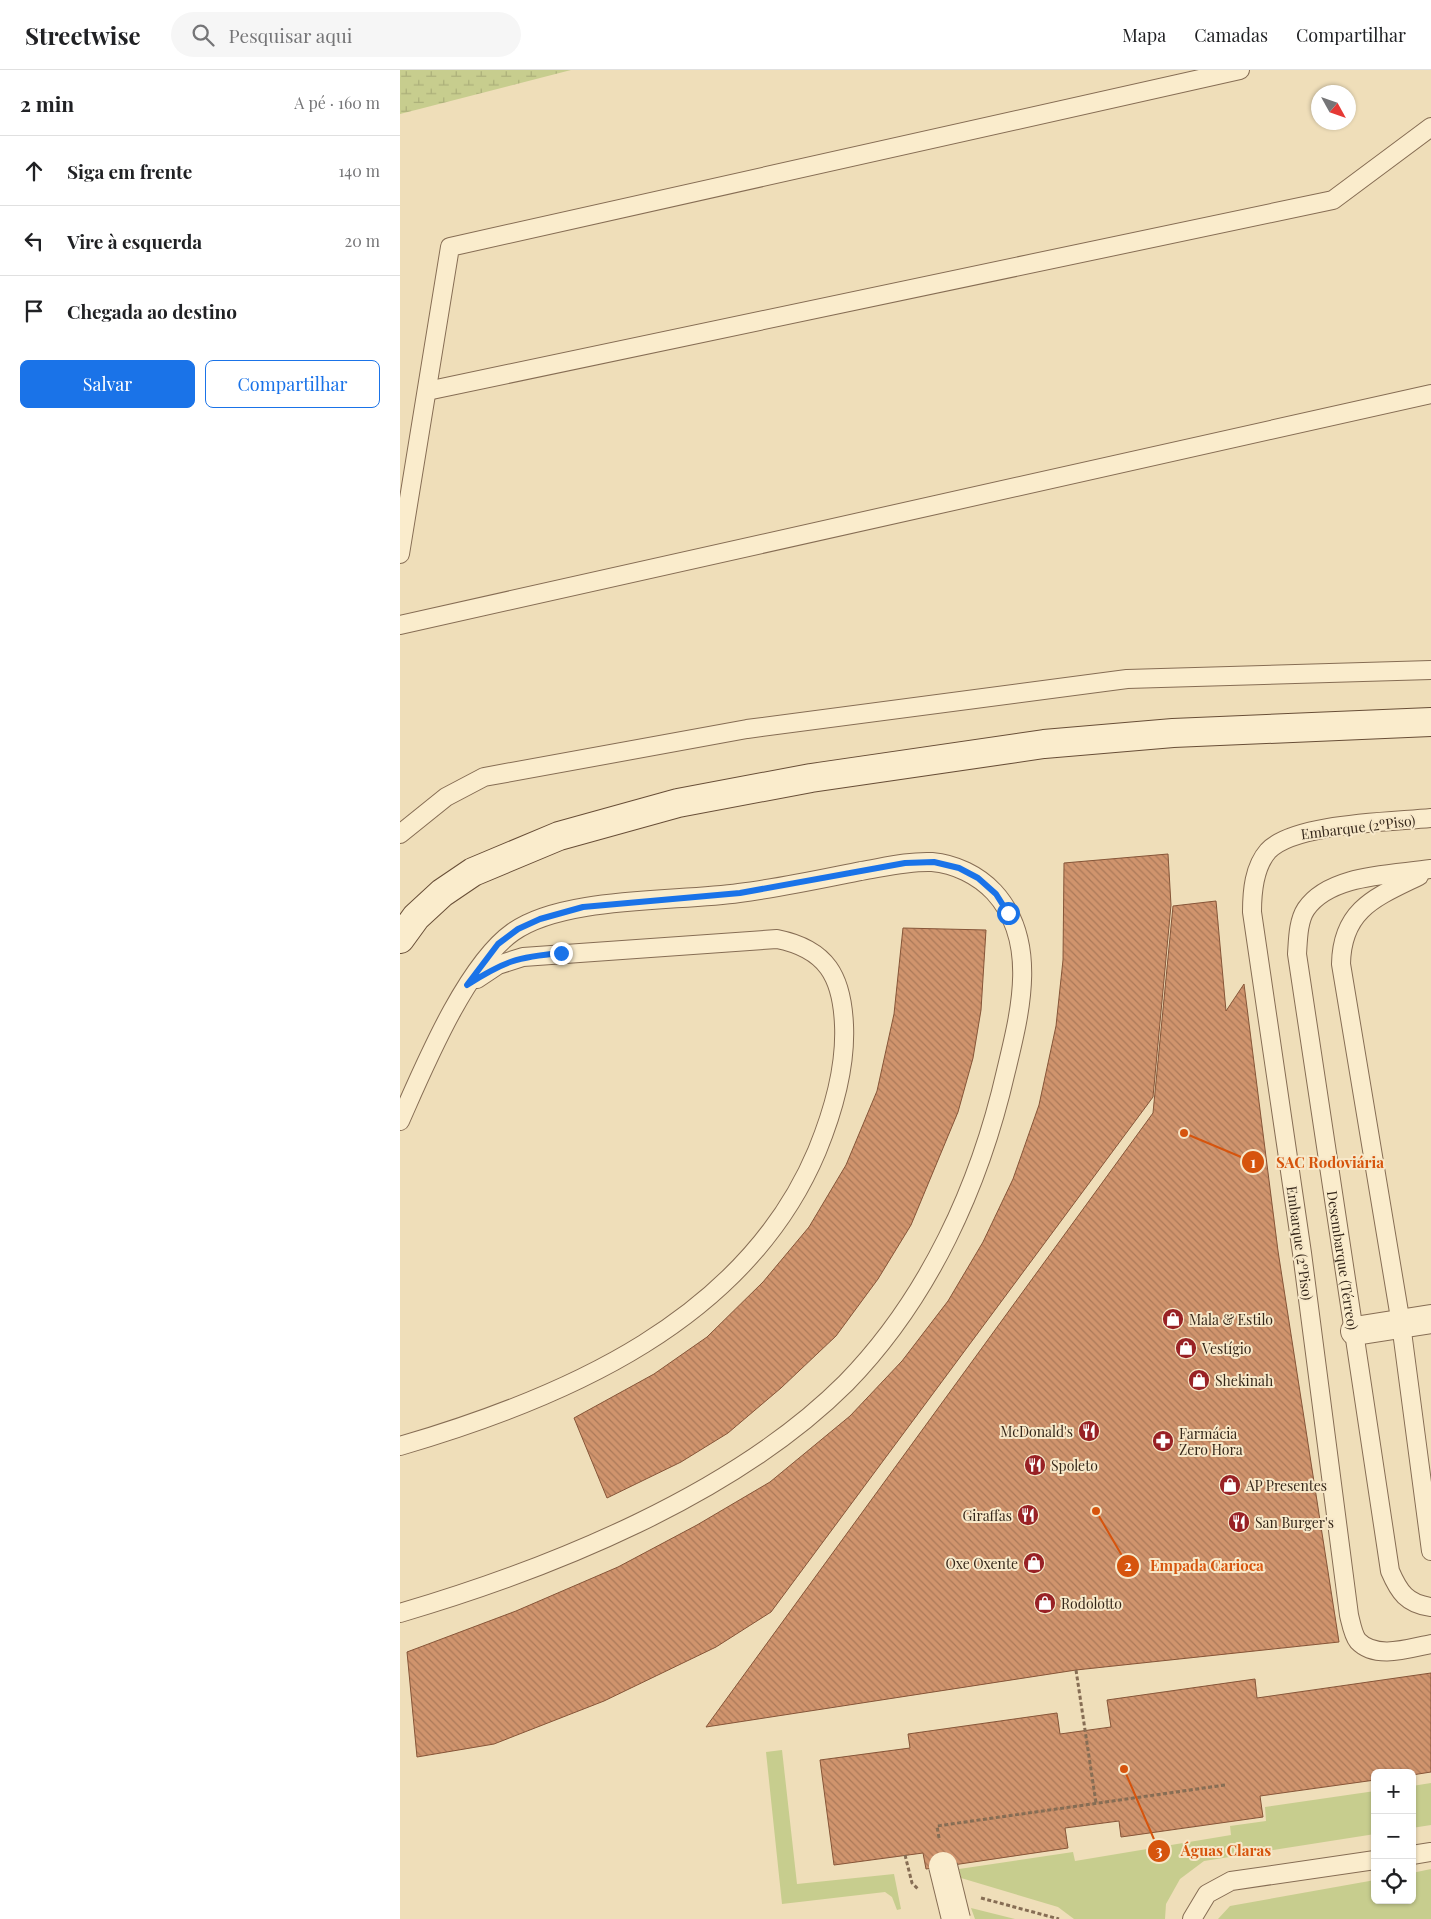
<!DOCTYPE html>
<html lang="pt">
<head>
<meta charset="utf-8">
<style>
	:root { --surface:#fff; --page:#f6f6f6; --text:#202124; --muted:#757577; --line:#e0e0e0; --accent:#1a73e8 }
	body { margin:0; font-family:"Playfair Display",serif; background:var(--page); color:var(--text) }
	.controls { position:absolute; right:15px; bottom:15px; display:grid; overflow:hidden; border-radius:8px; box-shadow:0 1px 4px #0004 }
	.controls button { width:45px; height:45px; display:grid; place-items:center; padding:0; border:0; border-bottom:1px solid var(--line); background:var(--surface); color:var(--text); font:25px sans-serif }
	.compass { position:absolute; left:911px; top:15px; width:45px; height:45px; border-radius:50%; background:var(--surface); box-shadow:0 1px 4px #0004; rotate:130deg }
	.stop { position:absolute; width:15px; height:15px; margin:-11px; border:4px solid #1a73e8; border-radius:50%; background:#fff }
	.stop.end { background:#1a73e8; border-color:#fff; box-shadow:0 1px 5px #0008 }
	.list { margin:0; padding:0; list-style:none }
	h2 { display:flex; justify-content:space-between; align-items:center; height:65px; margin:0; padding:0 20px; font-size:21px }
	h2 small { font-size:16px; font-weight:400; color:var(--muted) }
	.list li { display:grid; grid-template-columns:32px 1fr auto; gap:15px; align-items:center; box-sizing:border-box; height:70px; padding:0 20px; border-top:1px solid var(--line) }
	.list b { display:block; font-size:19px; white-space:nowrap }
	.list em { font-size:16px; font-style:normal; color:var(--muted) }
	.actions { display:flex; gap:10px; padding:15px 20px }
	.actions a { flex:1; padding:11px 0; border:1px solid var(--accent); border-radius:8px; text-align:center; font-size:18px; color:var(--accent) }
	.actions .main { background:var(--accent); color:#fff }
	.icon { flex:none; width:28px; height:28px; fill:none; stroke:currentColor; stroke-width:2; stroke-linecap:round; stroke-linejoin:round }
	.map { position:relative; flex:none; width:1031px; height:1849px; overflow:hidden }
	header { display:flex; align-items:center; gap:30px; box-sizing:border-box; height:70px; padding:0 25px; background:var(--surface); border-bottom:1px solid var(--line) }
	header strong { font-size:24px }
	nav { display:flex; gap:28px; margin-inline-start:auto; font-size:18px }
	.search { width:350px; height:45px; background:var(--page); display:flex; align-items:center; gap:12px; box-sizing:border-box; padding:0 18px; border-radius:28px; color:var(--muted); font-size:19px }
	main { display:flex }
	aside { flex:1; background:var(--surface) }
	.map>svg:first-child { display:block }
</style>
</head>
<body>
<header>
<strong>Streetwise</strong>
<div class="search"><svg class="icon" aria-label="search" viewBox="0 0 24 24"><circle cx="10" cy="10" r="6"/><path d="M15 15l6 6"/></svg>Pesquisar aqui</div>
<nav><a>Mapa</a><a>Camadas</a><a>Compartilhar</a></nav>
</header>
<main>
<aside>
<h2>2 min<small>A pé · 160 m</small></h2>
<ul class="list">
<li><svg class="icon" aria-label="ahead" viewBox="0 0 24 24"><path d="M12 20V5M6 11l6-6 6 6"/></svg><div><b>Siga em frente</b></div><em>140 m</em></li>
<li><svg class="icon" aria-label="left" viewBox="0 0 24 24"><path d="M17 20v-9H6M10 6l-5 5 5 5"/></svg><div><b>Vire à esquerda</b></div><em>20 m</em></li>
<li><svg class="icon" aria-label="arrive" viewBox="0 0 24 24"><path d="M6 21V4h12l-3 4 3 4H6"/></svg><div><b>Chegada ao destino</b></div></li>
</ul>
<div class="actions"><a class="main">Salvar</a><a>Compartilhar</a></div>
</aside>
<div class="map">
<svg width="1031" height="1849" viewBox="0 0 1031 1849">
	<defs>
		<pattern id="wetland-marsh" width="20" height="14" patternUnits="userSpaceOnUse" patternTransform="scale(1.25)"><rect width="20" height="14" fill="#c7cd8e"/><path d="M1 5h8M5 5V1M11 12h8M15 12V8" fill="none" stroke="#acb07a"/></pattern>
		<pattern id="building-back-hatch" width="6" height="6" patternUnits="userSpaceOnUse" patternTransform="scale(1.25)"><rect width="6" height="6" fill="#d0946d"/><path d="M-1 5l2 2M0 0l6 6M5-1l2 2" fill="none" stroke="#aa7959"/></pattern>
	</defs>
	<rect width="100%" height="100%" fill="#efdeb9"/>
	<path fill="#c7cd8e" d="M382,1680L397,1814L494,1804L501,1839L497,1840L492,1827L485,1822L382,1834L366,1682Z
		M1031,1713V1755L1012,1758V1716Z
		M975,1721V1764L804,1791L780,1809L766,1834L765,1849H674L658,1837L561,1808L559,1799L673,1782L675,1791L831,1765L830,1756L866,1751L865,1737Z
		M1031,1799V1849H818L830,1836L975,1810V1830H1012V1803Z
		M571,1838L615,1849H575Z"/>
	<path fill="url(#wetland-marsh)" d="M0,0H171L0,44Z"/>
	<path fill="url(#building-back-hatch)" stroke="#865538" d="M768,784L771,835L753,1027L371,1542L316,1577L204,1631L94,1674L17,1687L7,1582L116,1541L218,1497L297,1455L370,1412L450,1346L502,1291L548,1231L583,1172L613,1109L639,1035L656,956L663,890L664,793Z
		M816,831L826,941L844,914L878,1181L939,1572L676,1600L306,1657L753,1043L773,836Z
		M503,858L586,860L581,940L573,988L558,1042L511,1155L478,1209L436,1266L381,1318L328,1363L281,1392L207,1428L174,1348L254,1304L307,1267L363,1212L409,1157L446,1095L477,1021L494,944Z
		M1031,1603V1702L1012,1705V1703H975V1710L860,1726L863,1747L721,1767L719,1751L665,1758L668,1778L526,1799L523,1783L434,1795L420,1690L510,1678L508,1664L657,1643L660,1664L711,1657L707,1630L855,1609L857,1628Z"/>
	<g fill="none" stroke-linecap="round" stroke-linejoin="round">
		<g stroke="#866d54" stroke-width="20">
			<g id="lane">
				<path d="M27,321L933,130L1031,57"/>
				<path d="M0,484L50,177L840,0"/>
				<path d="M0,555L1031,324"/>
				<path d="M1031,748C992,752 894,753 868,781C854,797 852,821 852,842L902,1183L949,1545C951,1553 953,1565 958,1571C976,1590 1010,1578 1031,1574"/>
				<path d="M0,764L46,727L84,707L347,659L727,609L1031,600"/>
				<path id="s1" d="M1031,799C992,805 930,804 906,839C898,851 898,870 897,884L990,1501C999,1522 1007,1534 1031,1537"/>
				<path d="M1019,806C976,827 942,839 941,894L1001,1254L1031,1481"/>
				<path d="M0,1051C24,997 66,895 113,862C164,826 276,832 339,823C380,818 421,809 461,801C485,797 508,791 532,792C555,794 578,805 594,822C639,871 620,943 606,1001C580,1115 529,1228 446,1313C334,1425 150,1499 0,1543"/>
				<path d="M0,1376C165,1328 346,1250 417,1081C433,1042 446,998 444,955C442,907 427,879 377,869L123,887L98,895L77,909"/>
				<path d="M1012,1785L1031,1782"/>
				<path d="M792,1849L807,1824L831,1811L975,1790"/>
			</g>
		</g>
		<g stroke="#866d54" stroke-width="30">
			<path id="street" d="M955,1261L1031,1249"/>
		</g>
		<g stroke="#684e37" stroke-width="30">
			<path id="secondary" d="M0,869L16,847L42,823L73,802L159,766L278,733L411,708L644,674L773,663L1031,652"/>
		</g>
		<path stroke="#866d54" stroke-width="3" stroke-dasharray="4 2.5" stroke-linecap="butt" d="M676,1600L696,1733
			M539,1768L537,1756L825,1715
			M505,1785L512,1813L518,1819
			M581,1828L659,1849"/>
		<use href="#lane" stroke="#faeccc" stroke-width="18"/>
		<use href="#street" stroke="#faeccc" stroke-width="28"/>
		<use href="#secondary" stroke="#faeccc" stroke-width="28"/>
		<g stroke="#866d54" stroke-width="30" stroke-linecap="butt">
			<path id="street-bridge" d="M543,1796L556,1849"/>
		</g>
		<use href="#street-bridge" stroke="#faeccc" stroke-width="28"/>
	</g>
	<g fill="none" stroke-linecap="round" stroke-linejoin="round">
		<path stroke="#1a73e8" stroke-width="6" d="M161,883C117,887 105,891 67,915L98,874L118,859L140,849L183,837L340,823L505,793L534,792L559,798L578,808L596,824L608,843"/>
	</g>
	<defs>
		<g id="shop-disc" transform="scale(1.125)"><circle r="9.5" fill="#982125" stroke="#f7e8c9"/><path d="M-5-2.5h2.3a2.7 3.5 0 0 1 5.4 0H5L5.5 6h-11ZM-1.5-2.5h3a1.5 2.3 0 0 0-3 0Z" fill="#fff"/></g>
		<g id="restaurant-disc" transform="scale(1.125)"><circle r="9.5" fill="#982125" stroke="#f7e8c9"/><path d="M-5-6h1v4h1v-4h1v4h1v-4h1v5L-1.5 .5V6h-2V.5L-5-1ZM5-6V6H3V1.5H1.5Q1.5-4 5-6Z" fill="#fff"/></g>
		<g id="pharmacy-disc" transform="scale(1.125)"><circle r="9.5" fill="#982125" stroke="#f7e8c9"/><path d="M-2-6h4v4h4v4h-4v4h-4v-4h-4v-4h4Z" fill="#fff"/></g>
	</defs>
	<g fill-rule="evenodd">
		<use href="#shop-disc" x="773" y="1249"/>
		<use href="#shop-disc" x="786" y="1278"/>
		<use href="#shop-disc" x="799" y="1310"/>
		<use href="#restaurant-disc" x="689" y="1361"/>
		<use href="#pharmacy-disc" x="763" y="1371"/>
		<use href="#restaurant-disc" x="635" y="1395"/>
		<use href="#shop-disc" x="830" y="1415"/>
		<use href="#restaurant-disc" x="628" y="1445"/>
		<use href="#restaurant-disc" x="839" y="1452"/>
		<use href="#shop-disc" x="634" y="1493"/>
		<use href="#shop-disc" x="645" y="1533"/>
	</g>
	<g text-anchor="middle" dominant-baseline="central" stroke-width="4" stroke-linejoin="round" paint-order="stroke">
		<g font-size="14" fill="#342619" stroke="#f7e8c9">
			<text transform="translate(958 757) rotate(-7)">Embarque (2ºPiso)</text>
			<text transform="translate(900 1173) rotate(82)">Embarque (2ºPiso)</text>
			<text stroke="none"><textPath href="#s1" startOffset="491">Desembarque (Térreo)</textPath></text>
		</g>
		<g font-size="14" fill="#342619" stroke="#f7e8c9" text-anchor="start">
			<text x="789" y="1249">Mala &amp; Estilo</text>
			<text x="802" y="1278">Vestígio</text>
			<text x="815" y="1310">Shekinah</text>
			<text x="673" y="1361" text-anchor="end">McDonald's</text>
			<text x="779" y="1363">Farmácia<tspan x="779" dy="16">Zero Hora</tspan></text>
			<text x="651" y="1395">Spoleto</text>
			<text x="846" y="1415">AP Presentes</text>
			<text x="612" y="1445" text-anchor="end">Giraffas</text>
			<text x="855" y="1452">San Burger's</text>
			<text x="618" y="1493" text-anchor="end">Oxe Oxente</text>
			<text x="661" y="1533">Rodolotto</text>
		</g>
	</g>
	<path fill="none" stroke="#d6540d" stroke-width="2" d="M784 1063L853 1092M696 1441L728 1496M724 1699L759 1781"/>
	<g fill="#d6540d" stroke="#f7e8c9" stroke-width="2">
		<circle cx="784" cy="1063" r="5"/>
		<circle cx="696" cy="1441" r="5"/>
		<circle cx="724" cy="1699" r="5"/>
		<circle cx="853" cy="1092" r="12"/>
		<circle cx="728" cy="1496" r="12"/>
		<circle cx="759" cy="1781" r="12"/>
	</g>
	<g font-size="15" text-anchor="middle" font-weight="bold" fill="#fff">
		<text x="853" y="1098">1</text>
		<text x="728" y="1501">2</text>
		<text x="759" y="1786">3</text>
	</g>
	<g font-size="15" text-anchor="middle" font-weight="bold" fill="#d6540d" stroke="#f7e8c9" stroke-width="4" stroke-linejoin="round" paint-order="stroke">
		<text x="930" y="1098">SAC Rodoviária</text>
		<text x="807" y="1501">Empada Carioca</text>
		<text x="826" y="1786">Águas Claras</text>
	</g>
</svg>
<div class="controls">
<button>+</button>
<button>−</button>
<button><svg class="icon" aria-label="locate" viewBox="0 0 24 24"><circle cx="12" cy="12" r="6"/><path d="M12 2v4M12 18v4M2 12h4M18 12h4"/></svg></button>
</div>
<svg class="compass" viewBox="-18 -18 36 36"><path d="M0-13l5 13h-10z" fill="#e53935"/><path d="M0 13l5-13h-10z" fill="#757577"/></svg>
<div class="stop" style="left:608px;top:843px"></div>
<div class="stop end" style="left:161px;top:883px"></div>
</div>
</main>
</body>
</html>
